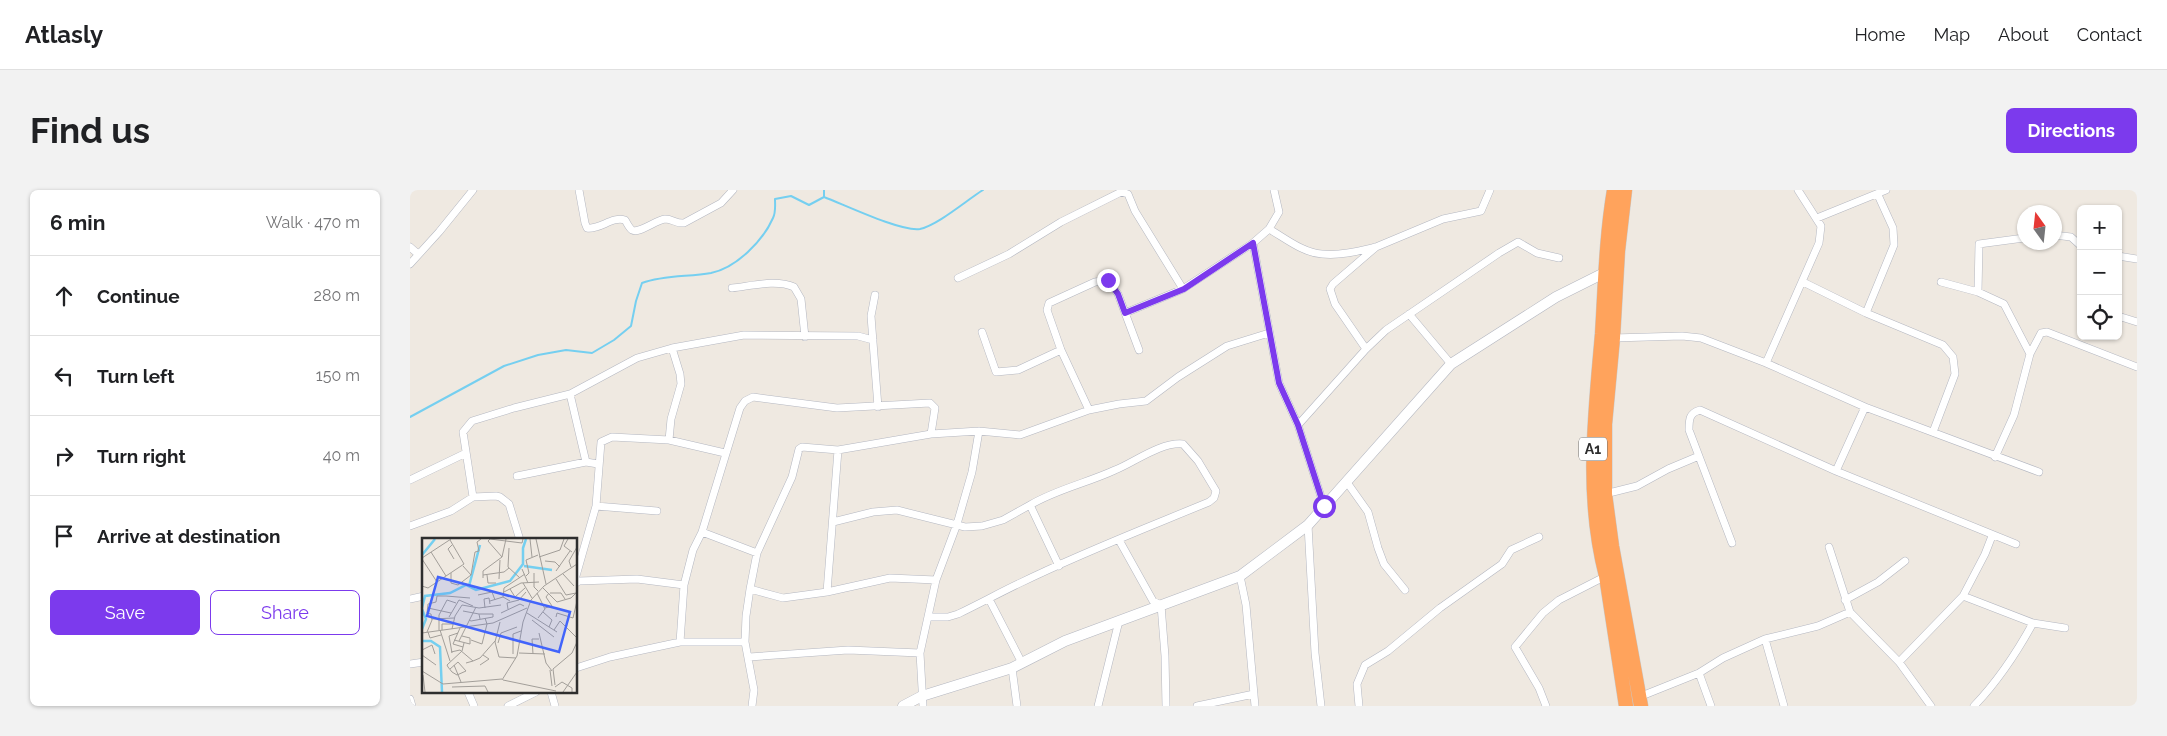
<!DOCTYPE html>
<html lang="en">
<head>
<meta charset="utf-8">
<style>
	:root { --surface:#fff; --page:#f2f2f2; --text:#202124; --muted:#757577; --line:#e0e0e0; --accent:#7c3aed }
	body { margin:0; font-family:Raleway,sans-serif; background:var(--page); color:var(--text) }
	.controls { position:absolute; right:15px; top:15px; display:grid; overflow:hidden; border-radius:8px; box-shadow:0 1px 4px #0004 }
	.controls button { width:45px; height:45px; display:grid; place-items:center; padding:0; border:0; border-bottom:1px solid var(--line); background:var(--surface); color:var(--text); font:25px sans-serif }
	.compass { position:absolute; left:1607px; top:15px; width:45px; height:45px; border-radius:50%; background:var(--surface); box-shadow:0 1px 4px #0004; rotate:345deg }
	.stop { position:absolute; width:15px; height:15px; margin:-11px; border:4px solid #7c3aed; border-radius:50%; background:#fff }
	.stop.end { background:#7c3aed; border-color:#fff; box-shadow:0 1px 5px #0008 }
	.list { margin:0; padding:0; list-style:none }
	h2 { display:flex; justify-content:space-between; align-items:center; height:65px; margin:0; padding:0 20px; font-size:21px }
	h2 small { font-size:16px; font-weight:400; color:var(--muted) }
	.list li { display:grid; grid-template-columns:32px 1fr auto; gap:15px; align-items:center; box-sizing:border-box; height:80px; padding:0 20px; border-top:1px solid var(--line) }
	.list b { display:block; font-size:19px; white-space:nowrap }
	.list em { font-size:16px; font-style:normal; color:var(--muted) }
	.actions { display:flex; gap:10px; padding:15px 20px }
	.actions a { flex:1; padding:11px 0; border:1px solid var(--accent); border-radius:8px; text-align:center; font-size:18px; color:var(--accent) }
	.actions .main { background:var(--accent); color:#fff }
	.icon { flex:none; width:28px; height:28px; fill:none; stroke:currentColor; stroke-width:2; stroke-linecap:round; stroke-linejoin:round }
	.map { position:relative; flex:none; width:1727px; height:516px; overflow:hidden; border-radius:8px }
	header { display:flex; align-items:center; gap:30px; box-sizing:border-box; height:70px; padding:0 25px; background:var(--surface); border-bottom:1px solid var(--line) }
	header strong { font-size:24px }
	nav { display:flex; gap:28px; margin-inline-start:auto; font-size:18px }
	.intro { display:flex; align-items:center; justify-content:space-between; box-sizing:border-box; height:120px; padding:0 30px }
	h1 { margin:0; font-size:35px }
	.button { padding:12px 22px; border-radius:8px; background:var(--accent); color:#fff; font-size:18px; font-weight:700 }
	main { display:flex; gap:30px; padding:0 30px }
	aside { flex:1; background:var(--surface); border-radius:8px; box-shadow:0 1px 4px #0004 }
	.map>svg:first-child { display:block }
</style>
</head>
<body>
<header>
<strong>Atlasly</strong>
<nav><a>Home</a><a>Map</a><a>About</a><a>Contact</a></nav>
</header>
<div class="intro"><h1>Find us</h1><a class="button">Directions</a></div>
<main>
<aside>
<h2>6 min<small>Walk · 470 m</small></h2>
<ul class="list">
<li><svg class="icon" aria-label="ahead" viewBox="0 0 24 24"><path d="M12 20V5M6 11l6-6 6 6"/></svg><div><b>Continue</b></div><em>280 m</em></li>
<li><svg class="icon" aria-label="left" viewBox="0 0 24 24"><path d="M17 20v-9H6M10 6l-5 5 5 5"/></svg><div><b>Turn left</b></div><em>150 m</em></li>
<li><svg class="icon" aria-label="right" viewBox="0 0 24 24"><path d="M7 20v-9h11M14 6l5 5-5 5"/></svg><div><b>Turn right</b></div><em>40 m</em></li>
<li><svg class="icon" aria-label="arrive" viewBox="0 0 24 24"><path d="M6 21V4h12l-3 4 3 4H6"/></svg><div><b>Arrive at destination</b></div></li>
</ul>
<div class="actions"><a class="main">Save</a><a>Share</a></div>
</aside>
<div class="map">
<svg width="1727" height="516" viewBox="0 0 1727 516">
	<rect width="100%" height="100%" fill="#efe9e1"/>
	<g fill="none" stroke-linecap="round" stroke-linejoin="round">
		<path stroke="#75cff0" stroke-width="2" d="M414,7V0
			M0,227L94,176L128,165L156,160L182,163L204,150L221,136L226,111L232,93C254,85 278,87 301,83C326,78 353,51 363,28C366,22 365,15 365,9L381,6L399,15L414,7C435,15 491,42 510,39C528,35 557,10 573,0"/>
		<g stroke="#b4b7c1" stroke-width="8">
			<path id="street" d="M169,0L175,33L177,38C190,40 202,26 215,30C217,33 219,38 222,40C229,44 246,30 255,29C263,29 266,34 274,33L311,13L323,0
				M1407,28L1476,0
				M859,39L869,22L864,0
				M1644,45L1661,47L1671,56
				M843,53L869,193L888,235L914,316
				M0,57L8,64
				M1708,66L1727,69
				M0,74L29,42L63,0
				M548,88L599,64L651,32L711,2L718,4L725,21L773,99
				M1393,92L1456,123L1533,155L1543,167L1545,184L1523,242
				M1531,92L1568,102L1594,114L1620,164
				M322,98C341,96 366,89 384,97L391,109L395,147
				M1568,102L1569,54L1614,48
				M465,105L461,126L468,217
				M715,123L773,99L843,53L859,39C875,48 893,63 912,64C930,66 949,61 966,57
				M1456,123L1484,55L1483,38L1468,5
				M999,124L1041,174
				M1708,126L1727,132
				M572,142L586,182L608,180L651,160
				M1203,148L1272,146L1291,148L1356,173L1455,217L1629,282
				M956,159L925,114L920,99L923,94L966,57L1033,29L1071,21L1080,0
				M1356,173L1409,53L1411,36L1388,0
				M160,204L227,168L262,158L334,145L448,146L463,150
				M679,220L651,160L637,120L639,113L685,92L698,90L708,104L729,160
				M888,235L956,159L976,140L1089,63L1108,52L1127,63L1149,68
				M259,250L261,229L271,194L270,184L262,158
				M1585,267L1604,225L1620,164L1631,143L1637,142L1727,177
				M1426,281L1455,217
				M107,286L176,272L188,274
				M0,290L56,263
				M936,291L958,322L968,358L974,374L995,400
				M1195,304L1227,296L1258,279L1289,266
				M63,307L53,242L62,231L104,218L160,204L176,272
				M186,316L247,321
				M423,332L463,322L487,320L555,337L572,336L593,330L620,315
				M898,335L905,463L911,516
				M0,336L41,321L63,307L86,306L90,307L99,314L110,350
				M292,342L347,363
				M709,350L743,411L751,415L755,466L756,516
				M1322,353L1279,240C1279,230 1279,223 1290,220L1426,281L1606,354
				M1419,357L1440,422L1489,472L1521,516
				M166,386L186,316L191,252L202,247L259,250L315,263
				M830,386L836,415L845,516
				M166,393L169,391L227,389L274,395
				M340,399L373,408L417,402L480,388L526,390
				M417,402L428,260
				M1553,406L1623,433L1655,438
				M0,409L14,406
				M579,409L612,473
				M1435,410L1468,392L1495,371
				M519,427H538L548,424C569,414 589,403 610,393C671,363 736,338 799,312L804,308L806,301L788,271L773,254C750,252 725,272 705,280C677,293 647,299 620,315L649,376
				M270,452L274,395L283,360L292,342L330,218L335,211L343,207L427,218L520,213L525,218L521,244
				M339,467L438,460L510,463
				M1489,472L1553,406L1575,364L1582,346
				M0,474L14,472
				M166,478L200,467L270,452H335
				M602,478L607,516
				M1289,483L1301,516
				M58,502L64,516
				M141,502L145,516
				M1229,507L1289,483L1313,468L1355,449
				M0,509L2,516
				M98,516L126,502
				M342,516L344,500L335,452L336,426L340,399L347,363L382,287L389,259L392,257L428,260L521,244L569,241L610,245L679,220L709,214L736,211L768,187L817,156L859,143
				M513,516L510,463L526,390L547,334L562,282L569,241
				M688,516L709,431
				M787,516L844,504
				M949,516L947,494L955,475L978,461L1030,418L1092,374L1101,360L1129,347
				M1136,516L1129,498L1105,457L1133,423L1149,410L1196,386
				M1374,516L1355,449L1408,436L1440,422
				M1564,516C1588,491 1606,464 1623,433"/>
		</g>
		<g stroke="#b4b7c1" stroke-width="11">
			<path id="secondary" d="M493,516L512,506L602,478L655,451L830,386L898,335L1041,174L1146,107L1196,82"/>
		</g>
		<g stroke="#c9c9c9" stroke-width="15">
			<path id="highway" d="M1204,0C1196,47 1195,96 1192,144C1185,225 1175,306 1196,386L1216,516
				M1215,0L1208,61L1203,148L1195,234V304L1202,356L1231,516"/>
		</g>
		<use href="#street" stroke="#fff" stroke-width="7"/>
		<use href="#secondary" stroke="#fff" stroke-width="10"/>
		<use href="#highway" stroke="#ffa35c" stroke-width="14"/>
	</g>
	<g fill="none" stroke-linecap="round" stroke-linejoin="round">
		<path stroke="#7c3aed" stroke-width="6" d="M698,90L708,104L715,123L774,99L843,53L869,193L888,235L914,316"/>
	</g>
	<g text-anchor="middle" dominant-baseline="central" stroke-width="4" stroke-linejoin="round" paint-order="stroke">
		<rect fill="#fff" stroke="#6d6d6d" stroke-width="1" x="1169" y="247.5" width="28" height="23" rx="4"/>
		<g font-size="14" font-weight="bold" fill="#2e2e2e">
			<text x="1183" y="259">A1</text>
		</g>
	</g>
	<g transform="translate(12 348)">
		<rect width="155" height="155" fill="#efe9e1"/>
		<path fill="none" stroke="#75cff0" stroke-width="2.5" d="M0,17L13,1M102,28L130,32M47,48L58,7M0,70L3,58L28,55L44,47L54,52L88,43L101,26V10L104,1M0,71L4,81L0,91M0,103H9L18,109L20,154"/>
		<path fill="none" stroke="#a29e99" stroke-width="1" d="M68,1L100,5L101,1M68,1L66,3L80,19M108,1L110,19M114,1L124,46M146,1L142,8L150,14M30,7L26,11L32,21M87,10L86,29L98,40M9,14L24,38M117,19L138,12L142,1M0,20L29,1M0,21L15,44M123,23L133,24L138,29M41,28L49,37L53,14L57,13L55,4L59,1M149,29L147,23L155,9M100,31L106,45M134,33L148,13M29,35V45L36,47L49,37M112,35V49L116,53M141,36L152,48M61,37L82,34L87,30M65,37L66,45H74M104,38L107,35L104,22L116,17M61,40V33L80,19L84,1M77,41L78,22M134,41L144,57L154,55M101,45L110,60M0,48L6,50L42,26L28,2M121,50L135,64L149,60L155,54M88,51L93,59L103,50M82,54L99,45L117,44M115,55L123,71L116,80M128,55H139L143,61M56,57L70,54L73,62M24,58L48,60M81,59L82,50L103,36M68,63L81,59L88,63M14,64L15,58H24M6,70L29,75M63,70L62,61L67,60L68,66M123,70L130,68L124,59L127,55M86,71L85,65L97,62L104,54M41,73L57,76M121,74L130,82L127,89M79,75L98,66L102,68M105,75L135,94M27,79L37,62L51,68M134,79L135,75L151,80L155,63M10,81L32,80M47,82L49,83L71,79V76H57L58,81M110,82L132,99M78,84L73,104L77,119L94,120M38,90L31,106L41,109M30,91L33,78L40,67L57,70L79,67M17,92V77L25,62L34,65M18,92L28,123M20,92V86H31M132,92L138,83L155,100M5,94L10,82L9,76L5,75L6,66L14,64M6,94L8,100L19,97M0,95L71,85L105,70M117,95L124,125L130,133M32,102L48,106V100L40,98M49,102L60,106L65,86L63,80M37,103L54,69M76,105L79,95L95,89M0,112L10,107L13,116M29,114L38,112L51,123L44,125M30,115L27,98L36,95M97,115L123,116M91,116V96L99,93M111,116L110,101H117M0,117L14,127M51,123L58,120L73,103M32,127L39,144M58,127L67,121L61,117M28,131L36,124L44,133L35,137L30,134L26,129L25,127L40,113L42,105M128,132L130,148M0,133L21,146L80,141M1,137L3,154M80,142L95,118L101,84L109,62L122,48L155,26M81,142L134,153M133,147L131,131L150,115L155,104M30,149L63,148L66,154M133,149L140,144L150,150V154M141,154L155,134"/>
		<path fill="#4264fb" fill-opacity="0.15" stroke="#4264fb" stroke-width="2.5" d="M16,39L148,74L137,114L5,78Z"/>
		<rect width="155" height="155" fill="none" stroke="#2e2e2e" stroke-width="2.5"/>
	</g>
</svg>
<div class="controls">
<button>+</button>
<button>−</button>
<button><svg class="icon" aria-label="locate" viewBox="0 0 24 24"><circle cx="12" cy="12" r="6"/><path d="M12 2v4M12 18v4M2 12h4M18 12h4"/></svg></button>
</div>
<svg class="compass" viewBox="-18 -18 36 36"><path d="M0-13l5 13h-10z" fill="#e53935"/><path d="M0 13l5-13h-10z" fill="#757577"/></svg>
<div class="stop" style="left:914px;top:316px"></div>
<div class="stop end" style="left:698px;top:90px"></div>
</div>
</main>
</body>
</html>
